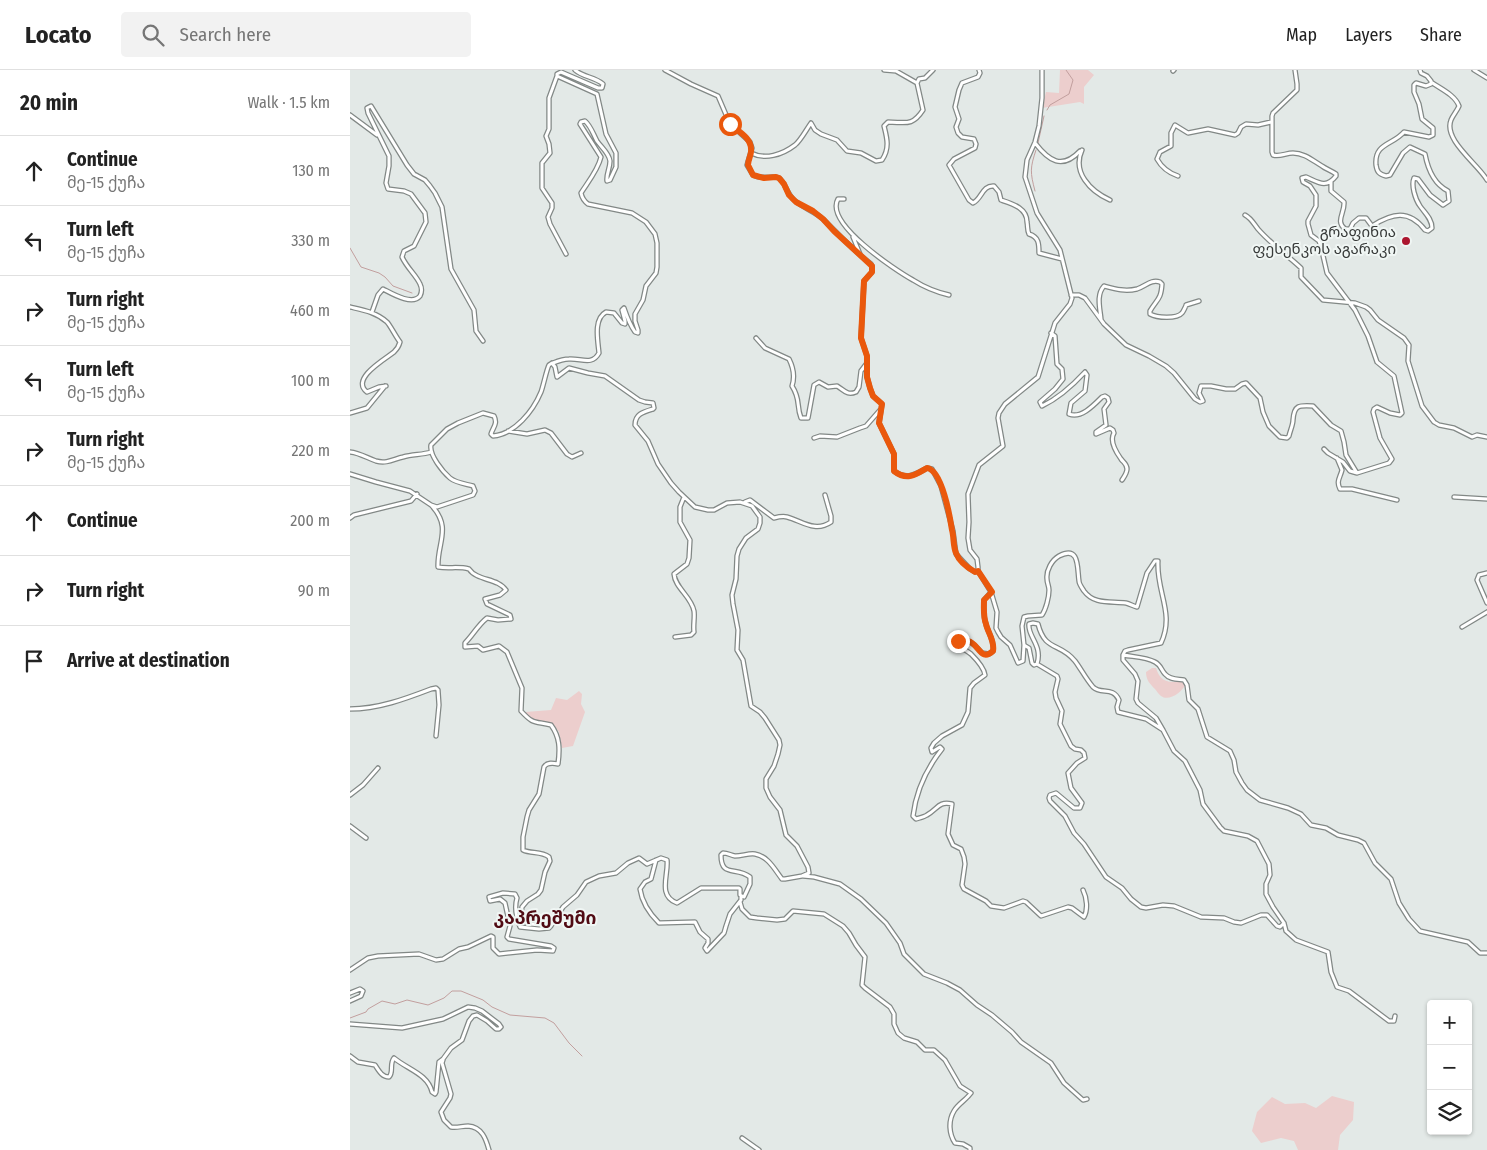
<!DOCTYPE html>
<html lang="en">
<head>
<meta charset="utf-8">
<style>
	:root { --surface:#fff; --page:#f2f2f2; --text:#222; --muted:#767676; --line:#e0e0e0 }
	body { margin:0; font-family:"Fira Sans Condensed","Noto Sans Georgian",sans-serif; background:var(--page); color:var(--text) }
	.controls { position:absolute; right:15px; bottom:15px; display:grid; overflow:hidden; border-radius:5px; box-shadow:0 1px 4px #0004 }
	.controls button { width:45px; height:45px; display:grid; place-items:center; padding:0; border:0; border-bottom:1px solid var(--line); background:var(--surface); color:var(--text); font:25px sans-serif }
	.stop { position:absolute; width:15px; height:15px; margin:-11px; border:4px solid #ea580c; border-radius:50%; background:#fff }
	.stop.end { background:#ea580c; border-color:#fff; box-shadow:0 1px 5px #0008 }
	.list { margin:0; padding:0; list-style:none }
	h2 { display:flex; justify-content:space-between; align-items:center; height:65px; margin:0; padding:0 20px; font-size:21px }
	h2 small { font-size:16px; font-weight:400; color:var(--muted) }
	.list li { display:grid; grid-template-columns:32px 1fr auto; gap:15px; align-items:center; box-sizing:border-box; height:70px; padding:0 20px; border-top:1px solid var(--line) }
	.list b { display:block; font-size:19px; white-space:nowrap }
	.list p { margin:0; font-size:16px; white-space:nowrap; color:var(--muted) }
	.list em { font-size:16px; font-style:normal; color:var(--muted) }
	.icon { flex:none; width:28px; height:28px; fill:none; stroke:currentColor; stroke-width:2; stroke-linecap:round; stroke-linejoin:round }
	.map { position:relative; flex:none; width:1137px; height:1080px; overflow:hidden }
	header { display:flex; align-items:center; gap:30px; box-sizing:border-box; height:70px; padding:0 25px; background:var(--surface); border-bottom:1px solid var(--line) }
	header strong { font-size:24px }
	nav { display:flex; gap:28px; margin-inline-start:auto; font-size:18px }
	.search { width:350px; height:45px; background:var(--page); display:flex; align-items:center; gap:12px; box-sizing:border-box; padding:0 18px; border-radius:5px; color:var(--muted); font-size:19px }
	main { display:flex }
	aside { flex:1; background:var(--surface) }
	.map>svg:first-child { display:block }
</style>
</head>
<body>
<header>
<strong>Locato</strong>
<div class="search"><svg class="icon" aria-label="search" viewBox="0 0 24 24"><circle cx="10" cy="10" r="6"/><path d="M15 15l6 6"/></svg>Search here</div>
<nav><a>Map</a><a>Layers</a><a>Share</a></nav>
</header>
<main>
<aside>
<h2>20 min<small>Walk · 1.5 km</small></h2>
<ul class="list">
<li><svg class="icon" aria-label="ahead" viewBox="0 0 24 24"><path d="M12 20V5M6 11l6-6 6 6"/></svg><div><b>Continue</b><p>მე-15 ქუჩა</p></div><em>130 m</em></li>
<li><svg class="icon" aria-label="left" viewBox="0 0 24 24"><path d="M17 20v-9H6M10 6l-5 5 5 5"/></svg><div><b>Turn left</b><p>მე-15 ქუჩა</p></div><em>330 m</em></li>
<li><svg class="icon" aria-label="right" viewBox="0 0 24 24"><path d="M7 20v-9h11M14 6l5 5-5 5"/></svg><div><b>Turn right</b><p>მე-15 ქუჩა</p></div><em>460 m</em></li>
<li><svg class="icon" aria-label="left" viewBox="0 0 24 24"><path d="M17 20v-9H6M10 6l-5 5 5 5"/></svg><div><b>Turn left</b><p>მე-15 ქუჩა</p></div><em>100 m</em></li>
<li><svg class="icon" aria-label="right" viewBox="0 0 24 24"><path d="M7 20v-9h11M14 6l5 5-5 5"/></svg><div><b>Turn right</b><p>მე-15 ქუჩა</p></div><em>220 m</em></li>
<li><svg class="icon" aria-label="ahead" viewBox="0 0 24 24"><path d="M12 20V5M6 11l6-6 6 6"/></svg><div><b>Continue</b></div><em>200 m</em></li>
<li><svg class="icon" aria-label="right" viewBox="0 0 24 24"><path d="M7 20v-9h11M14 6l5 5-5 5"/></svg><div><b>Turn right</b></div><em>90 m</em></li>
<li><svg class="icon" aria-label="arrive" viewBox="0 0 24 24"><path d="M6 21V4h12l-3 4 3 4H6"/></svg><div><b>Arrive at destination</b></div></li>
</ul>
</aside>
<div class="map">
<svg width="1137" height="1080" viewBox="0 0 1137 1080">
	<rect width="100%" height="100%" fill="#e3e9e7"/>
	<path fill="#eccecd" d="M710,0H738L744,5L734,17V34L730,32L692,38L696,22L709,23Z
		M802,598H806C811,613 818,612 832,612L835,615C832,622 819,632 811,626C808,624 807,621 805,619C800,614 796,610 796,602Z
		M229,621L232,624L231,634L235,642L223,676L212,678L209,662L203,654C189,653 183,654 175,642L201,640L206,628L217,630Z
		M982,1026L1004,1032L1003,1050L990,1065L988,1080H948L944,1071L931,1068L911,1073L902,1061L907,1042L922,1027L935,1034L955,1033L966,1038Z"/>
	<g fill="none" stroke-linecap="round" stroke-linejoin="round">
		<path stroke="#c29f9e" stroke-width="1" d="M697,40L700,35L719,24L723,10L716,0
			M688,73L694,46
			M685,121C680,102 680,98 686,80
			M0,178L11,197L29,203L35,207L43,216L62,223
			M0,948L16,942L18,939L32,931L45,934L57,930L78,935L94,928L102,921H111L133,930L142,937L160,945L195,948L204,953L219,973L232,986"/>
		<g stroke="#828886" stroke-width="5.5">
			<path id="minor" d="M315,0L341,14L368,26L380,54L400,72L402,78L397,95L403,105C412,110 423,105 429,108C435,112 437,124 444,130C453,138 464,141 473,149C489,165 503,180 521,194L522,196V202L514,211L511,268L517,286V307L520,318L523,326L532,334L529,353L544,384V401C556,410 565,405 577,398L582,399L591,416L603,461L606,484L620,499L625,502L628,501
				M534,0L546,1L567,13
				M629,0L630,3L628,7L612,13L609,20L605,37L609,49L606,57L608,63L612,67L624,69L626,74L625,78L604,89L599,95L619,130L623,133C632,129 632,115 644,116L649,122L651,130C663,134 677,138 677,152C678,157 677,160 679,164C689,167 689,174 689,183L712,189
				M692,0V28L689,56L685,72L677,90L675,107L687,143L710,180L722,228L720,234L705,253L688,307L655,334L649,343L648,348L653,376L629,395L618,424L619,452L618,468L620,480L627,489L628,497V501L641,522L647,542L646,558L648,562L651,567L660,575L668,593L673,591L674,575L679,578L682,593L684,595L687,594C693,575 677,566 679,554L683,553L688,554C695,582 710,572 725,591C731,599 736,609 743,617C751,625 763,616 769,630L767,637L768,642L796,649L813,660L806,648L788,633L786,629L788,611L785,604L773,590V585C784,587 796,587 805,592C811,595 811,600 815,604C820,610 828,609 834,610L837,615L839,630L848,639L857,667L880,681L884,690L886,702L892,713L897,720L910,730L938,738L951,744L961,755L976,758L988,765L1008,770L1014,773L1025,793L1041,809L1049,833L1059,849L1070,861L1118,872L1130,883H1137
				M1124,0L1137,8
				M823,1L824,0
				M207,6L199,28V59L196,66L199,74L200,83L192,93V118L202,133V138L198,147L200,154L216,184
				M1081,12C1091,19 1105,25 1109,36C1107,41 1103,45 1101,50C1093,70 1128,94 1137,110
				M0,45L27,65
				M685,73C699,91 712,100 730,81
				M732,80C722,102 740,121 760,130
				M401,83C415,90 432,85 445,75C451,70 456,60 461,53L465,60L471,64L487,70L497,81L511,83L526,91L532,90C540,78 537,68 534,56L538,52C555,52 562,57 573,40L567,13L569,9L575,8L583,0
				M828,106C819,103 812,98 807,89L810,82L821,76V63L825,55L838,63L858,59L885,65L888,63L891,57L896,54L908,55L921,52
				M981,112V121L994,132C995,143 985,151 995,159H1000L1003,153L1009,148H1016L1022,156C1042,143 1059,139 1075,160L1078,161L1082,158C1082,149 1075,143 1070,136C1065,129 1061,115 1064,108L1068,109L1080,125L1093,135L1099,131L1098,121C1084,114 1078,100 1075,84L1060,77L1053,83L1040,105L1036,106C1029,104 1027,102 1026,95C1024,73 1043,75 1054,62L1079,67L1083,65V58L1072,49L1069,34L1064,22V15L1066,13L1076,16L1081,14V11L1077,6L1071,3L1070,0
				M494,129H488C474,153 545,200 563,210C574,217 586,222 599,225
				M895,145C901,148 904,154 908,159C921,174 937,185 951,198V207L973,230L1005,233L1016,237L1020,240L1028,250L1054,268L1059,275L1058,291L1072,336L1084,352L1089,355L1104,358L1122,367L1127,365L1137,367
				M503,167L510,184
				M721,225H729L735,228L754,254L776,275L799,286L816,296L824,303L845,329L850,332L853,331L849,323L851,316H861L876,319H885L892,314L896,313L910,328L913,342L919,356L930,367L937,368L939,366C940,361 943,355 943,350C944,335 949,335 963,336L981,355L991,361L994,372L996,385L1007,403L1039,393L1042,389L1030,368L1023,342L1024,339L1027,337L1040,343L1050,345L1052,343L1044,306L1027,292L1018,266L1005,240L977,203L971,177L969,171L961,165L958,154V151L966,136V125L960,116L953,112L952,108L956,107C968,112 976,119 986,106V104C982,101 976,99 972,96C962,90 954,83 943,83C936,83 930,87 923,85L922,82V46L923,43L947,20V14L945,0
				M0,237C13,240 26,242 37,252C40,255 46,267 50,272C49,276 47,279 44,282C35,289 0,309 17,322L29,317L36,316
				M22,242L28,225L33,219C41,223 62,236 70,226C72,222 72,218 70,214C66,205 57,198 52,187L54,181L64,176L76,152L75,143L61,124L54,121L38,119L36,113L39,96V86L18,43L17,38L21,36L57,95L64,104L75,110L80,116L85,123L92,137L101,199L124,240L126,261L133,271
				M751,249C750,238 746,225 754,216C765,219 775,222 787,219C796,216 801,209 810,212L812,214C811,230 807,229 800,241V244C807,248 827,249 832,243C833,242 836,236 836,235L849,231
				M701,263L705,266L707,294L712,299L713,309L705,319L690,332L692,336C709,328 723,315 735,302
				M406,268L415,278L439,289C443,297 445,307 442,316C451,330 446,335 451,348H458L464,315L469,312L478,317L487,316C494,320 497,326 506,322L509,317L511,301L517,293
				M203,293C208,291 213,289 219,289C231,288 242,296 249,283C248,271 243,249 256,242L264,243L272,253L275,254V251L272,240L274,238C277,247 280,255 285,262L288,263V260L285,251V244L293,230L296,216L306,203L307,197V173L305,164L296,152L282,143L238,134C234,131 232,128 231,123C238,112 248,100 251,87L230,54L231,52L235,51C241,56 243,64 247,71C252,78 259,83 260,91C260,99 256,104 257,111L260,110L266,97V83L256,64L247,24L207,6V4L211,2L248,18H252L253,14C245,7 233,7 225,0
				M735,302L737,305L735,321L721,333L719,344C731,349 744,335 752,327L755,326L758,328L759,332L754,339L756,355L746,362V364L760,358L763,360L764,363C759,371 766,382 771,389C774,393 777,394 777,399C777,403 774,407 772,410
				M0,343L17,338L35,316
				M158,361L177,364L195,360L201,363L217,384L222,387L231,383
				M464,368L470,366L487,367L510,358L516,356L530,340
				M974,379L978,383L993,392L1000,401L1007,403
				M0,382C10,383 17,388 26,391C37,394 44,389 53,387C63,384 72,385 81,382
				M987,388L992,400C990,408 986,411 990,419H1002L1047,430
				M0,404L26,412L60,421L81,435L87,437L123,425L125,421L123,416C116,414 106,413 100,408C93,402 79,385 81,375L97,359L108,353L133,343L144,346C148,354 143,357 141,364L143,366C165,364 183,341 191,322C193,317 197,298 199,295C200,294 201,294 202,293L205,297L207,307L219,298L238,303L255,306L289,330L295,332L303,333L304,338L303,339C293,342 285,344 285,355L298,371L308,394L321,413L329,422L345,437L358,440H364L377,433L390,432L402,436L410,447V453L408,459L396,468L389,479L387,486L386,509L382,525L383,534L388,560L387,580L393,590L401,636L410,642L415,648L429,670L430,675L428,684L424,696L416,709V718L420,727L430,740L436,765L447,776L458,797L459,803L452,806L435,809H432C425,800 418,786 405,784C399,783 392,786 385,786C380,785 378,783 373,783L371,785C371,808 386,796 400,807V814L394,827L390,825V819L389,818H351L327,833C307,826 319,804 317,790L311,788L297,794L289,788L278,793L266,803L249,806L236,812L227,825L213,837L203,853L199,858L189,859L170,857C166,847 164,838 167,828L165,824L153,823L139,827L140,831L150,829L155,833L160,856L157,867L159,869L201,876L204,878L203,881L187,880L149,884L143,878V867L141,866L118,877L109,879L93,889L86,890L69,884L28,886L18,888L0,900
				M1104,427L1137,429
				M395,432L400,430L424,448C428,447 433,446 437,447C452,451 465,463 481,452V446L475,425
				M82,436C102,458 87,473 88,497C99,499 108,496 119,499C127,511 148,508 156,520L150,525L135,529L137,534L160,545L161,549L148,550L137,548C128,555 123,565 115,573V577L128,576L133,580L149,576L157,582L172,618L171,641C184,655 184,651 201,655C210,667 210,679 208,694C203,693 197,692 194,697L189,724L179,740L177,747L173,767V780C181,784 191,781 199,787L200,791L195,802L191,820L188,824L177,831L172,837C169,860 187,853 201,856
				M0,448L4,445L61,431L67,424
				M1137,503L1129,505L1127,510L1137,533
				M641,522L634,530C634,538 633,546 636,554C638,563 645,571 643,581L639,584L632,583C626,576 616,564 607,574C611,578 616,580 621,584C626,589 634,597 635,605L624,613L620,618L618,642L612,655L592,666L584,673L581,678L582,682L590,677L592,679C577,698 566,721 563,746L566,749C569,748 574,747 577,745C588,739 588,731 602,734L598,764L603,775L611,779L614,787L615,794L612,815L614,819L636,831L641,836L654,838L673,831L676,832L691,846L718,837L722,838L734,847C738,840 737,828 733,820
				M1112,557L1137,542
				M325,567L341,565L344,562C343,555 345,547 344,541C341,526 325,518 324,504L337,494L339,488L340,470L330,452V437L334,427
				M674,575L672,556L674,547L678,546L692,545C696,539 699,527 699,520C699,516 697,513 697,509C696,500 702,490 709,486C730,475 727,498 729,511C729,514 732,518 734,521C744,535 761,531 776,533C780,534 783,536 787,537L797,503L805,491H808
				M773,585L775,581L778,580L811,573C825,543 806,522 808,491
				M687,594L707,606L708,609L705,622L706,628L712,641L710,654L721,676L725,679L731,680L734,683L735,688L727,693L718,703L721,718L732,733L730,738H724L706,723L700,725L699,728L700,731L715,746L724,763L734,774L756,807L772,818L781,829L791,837L796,838L813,835L824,836L851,847L874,848L884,852L891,853L911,845H917L927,856L930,857L934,853
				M0,639C28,639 55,629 81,619L86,618L88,620L89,635L86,666
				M813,660L824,681L835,691L850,720L853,734L870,757L874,761L898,766L907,771L919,794L920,805L916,814V824L923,837L934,853L936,861L946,870L978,882L981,902L987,917L999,921L1039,951H1044L1045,946
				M0,725L13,715L28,698
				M0,756L16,768
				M306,790L301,809L295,812L290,819C292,833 299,843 309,853L345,852L350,862L358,869V873L355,878L357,881L374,863L376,856L380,844L391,830V827
				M453,806L464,807L490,814L511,829L536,853L550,873L554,884L574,904L597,913L610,920L627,935L642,945L662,962L671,972L701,993L714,1013L733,1030L737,1029
				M390,832L392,839L400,847L407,848L427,850L435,849L443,841L474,844L493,856L499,863L506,875L515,887L512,915L515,918L540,937L544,944V954L548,963L554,968L567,972L575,980H584L595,990L610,1016L621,1023C616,1030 608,1034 604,1041C598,1051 599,1064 605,1073L613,1074L620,1078V1080
				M0,923L10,919L13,921L11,926L0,931
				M0,954L52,958L93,949L118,937L125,938L132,941L149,954L151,957
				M0,986L8,992L25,995C29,1001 32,1007 39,1007C44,1002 39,994 44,988C57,999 78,1004 82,1022L85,1024L86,1022L89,992L93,989L101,978L112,970L119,951L123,946L127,945L137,951L146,959H149L151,957
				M93,990L92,993L101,1024L100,1028L91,1042L94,1050L101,1057C107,1058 112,1056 118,1056C132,1057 136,1069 139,1080
				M392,1068L409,1080"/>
		</g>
		<use href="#minor" stroke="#fff" stroke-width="3"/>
	</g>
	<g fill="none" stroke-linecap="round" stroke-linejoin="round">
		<path stroke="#ea580c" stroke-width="6" d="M380,54C387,61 401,67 401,79C402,84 398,89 398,95L403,105L414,108L426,107L429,108L434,114L439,125L446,132L463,141L473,149L484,161L522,196V202L514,211L511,268L517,286V307L520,318L523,326L532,334L529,353L544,384V401C557,411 565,405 577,398C592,400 600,447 602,460C604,467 603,476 606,483C609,491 618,498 625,502L628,501L642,522L634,530C634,538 633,546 636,554C638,563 645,571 643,581C632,591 630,578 622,573C620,571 617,571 614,570L608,571"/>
	</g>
	<circle fill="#ac162f" stroke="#f0f6f4" stroke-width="2" cx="1056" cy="171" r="5"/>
	<g text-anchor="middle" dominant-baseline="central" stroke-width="4" stroke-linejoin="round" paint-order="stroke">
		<g font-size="15" fill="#383b3a" stroke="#f0f6f4" text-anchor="end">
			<text x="1046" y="162">გრაფინია<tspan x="1046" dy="17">ფესენკოს აგარაკი</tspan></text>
		</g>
		<g font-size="18" font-weight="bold" fill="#510b14" stroke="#f0f6f4">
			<text x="195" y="848">კაპრეშუმი</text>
		</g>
	</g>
</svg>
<div class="controls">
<button>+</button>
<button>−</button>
<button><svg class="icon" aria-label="layers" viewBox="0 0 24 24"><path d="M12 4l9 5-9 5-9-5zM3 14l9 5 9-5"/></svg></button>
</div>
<div class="stop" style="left:380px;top:54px"></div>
<div class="stop end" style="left:608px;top:571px"></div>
</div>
</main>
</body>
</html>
